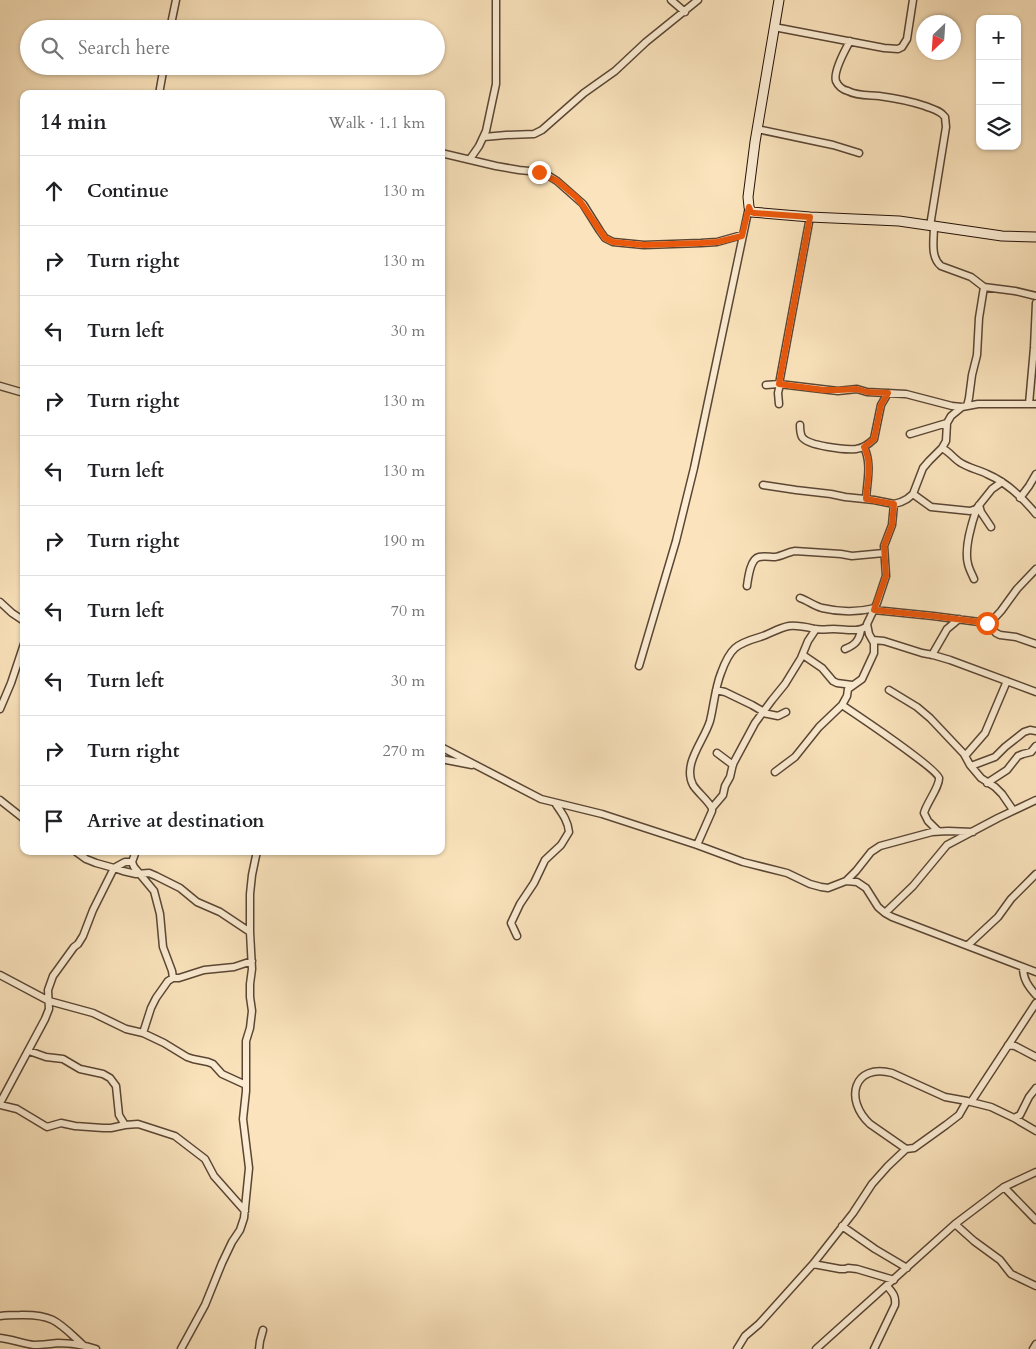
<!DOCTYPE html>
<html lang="en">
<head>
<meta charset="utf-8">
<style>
	:root { --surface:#fff; --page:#f2f2f2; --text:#202124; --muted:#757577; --line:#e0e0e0 }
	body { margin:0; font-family:Cardo,serif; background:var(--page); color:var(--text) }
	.controls { position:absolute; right:15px; top:15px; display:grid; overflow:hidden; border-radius:10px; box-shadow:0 1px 4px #0004 }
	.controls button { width:45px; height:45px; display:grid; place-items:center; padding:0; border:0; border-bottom:1px solid var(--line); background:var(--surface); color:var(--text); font:25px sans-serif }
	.compass { position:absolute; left:916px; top:15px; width:45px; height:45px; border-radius:50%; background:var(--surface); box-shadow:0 1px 4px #0004; rotate:205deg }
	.stop { position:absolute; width:15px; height:15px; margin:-11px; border:4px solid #ea580c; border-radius:50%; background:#fff }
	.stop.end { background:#ea580c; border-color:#fff; box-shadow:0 1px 5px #0008 }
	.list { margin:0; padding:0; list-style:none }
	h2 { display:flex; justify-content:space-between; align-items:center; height:65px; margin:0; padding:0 20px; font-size:21px }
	h2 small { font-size:16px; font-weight:400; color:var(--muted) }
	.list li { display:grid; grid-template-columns:32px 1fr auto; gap:15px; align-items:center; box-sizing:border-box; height:70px; padding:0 20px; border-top:1px solid var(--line) }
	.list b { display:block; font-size:19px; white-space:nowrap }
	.list em { font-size:16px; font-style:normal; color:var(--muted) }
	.icon { flex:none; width:28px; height:28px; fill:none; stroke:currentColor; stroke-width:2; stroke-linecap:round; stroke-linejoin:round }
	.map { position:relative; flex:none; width:1036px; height:1349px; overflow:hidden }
	.search { position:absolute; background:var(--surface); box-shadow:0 1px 4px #0004; left:20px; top:20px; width:425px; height:55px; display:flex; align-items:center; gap:12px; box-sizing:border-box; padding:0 18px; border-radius:28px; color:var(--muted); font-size:19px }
	.panel { position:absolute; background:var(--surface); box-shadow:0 1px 4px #0004; left:20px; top:90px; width:425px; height:765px; border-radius:10px }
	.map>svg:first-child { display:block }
</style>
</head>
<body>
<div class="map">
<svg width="1036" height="1349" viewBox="0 0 1036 1349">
	<rect width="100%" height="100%" fill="#fbe4bd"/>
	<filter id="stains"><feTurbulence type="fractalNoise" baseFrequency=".004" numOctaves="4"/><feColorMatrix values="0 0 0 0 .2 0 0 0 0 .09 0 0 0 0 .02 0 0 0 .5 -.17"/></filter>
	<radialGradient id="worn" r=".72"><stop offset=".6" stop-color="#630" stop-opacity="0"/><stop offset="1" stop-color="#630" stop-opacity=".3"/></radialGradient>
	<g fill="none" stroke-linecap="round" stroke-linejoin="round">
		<g stroke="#5a4634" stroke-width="9">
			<path id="street" d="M671,0L685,12
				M774,27L884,48L898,49L902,47L907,39L913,0
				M170,29L176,0
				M850,41C845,50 833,72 836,81C838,86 843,90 848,91C857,96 869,95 879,96C894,98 910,101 925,106C932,109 940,110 945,117L946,127L930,226
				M159,94L164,66
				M757,129L833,145L859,153
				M484,137L506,135L534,134L542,130L584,93L615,71L646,42L698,0
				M441,153L496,166L519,170L539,172L549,176L557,181L583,204L600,231L605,238L613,242L644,245L701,243L717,242L742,235
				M470,159L479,146L486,131L496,84V0
				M934,226C934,239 930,257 941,266L971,277L984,287L1015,291L1036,296
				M779,384L810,217
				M766,385L779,384L838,391L857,389L867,392L906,394L952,406L962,407L978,404H1036
				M0,386L24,393
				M779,404L778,393L780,384
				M1029,404L1034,348L1036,303
				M967,406L969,398L972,375L977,355L979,318L984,287
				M800,425C800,429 800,433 802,437C808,446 845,450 856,449C863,448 869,444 874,439L881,405L888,393
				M910,434L947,423
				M864,447C872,464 867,481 866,499
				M942,448C950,452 954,459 961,463C969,468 979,470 987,474C1006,482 1023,498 1036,514
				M763,485L796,490L831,494L845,497L874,500L894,504L901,502L907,499L913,494L923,468L929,461L942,448L946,441L947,423L951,416L962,407
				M913,494L931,507L970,511L976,509L992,489L1002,482
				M1020,498L1029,486L1036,474
				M979,505L981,512L991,527
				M974,579C972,574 969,569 968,564C964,549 972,522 977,508
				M747,586C748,579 750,559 759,557C764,556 770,557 775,557C782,556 788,552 795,551L841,554L852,556L884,553
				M800,598C808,601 815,606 822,608C839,612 859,612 875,608
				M0,602L12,613L24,621
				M874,610L933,616L987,623L996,633L1000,635L1016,637L1036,644
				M989,624L1001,611L1017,589L1036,569
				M873,640L884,641L922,653L933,655L950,660L1036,692
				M845,649C855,645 859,641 861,630
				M803,655L822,668L833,681L837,683L852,685
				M932,655L947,629L959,619
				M639,666L676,541L694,468L749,207
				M716,690L725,692L752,705L764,712
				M889,690L917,707L930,718L964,754L970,765L981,778L995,787L1002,794L1013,810
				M842,705C854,713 939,770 939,778C940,786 926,804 924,813L928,821L938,831
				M0,709L11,683L24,644
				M763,713L778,716L786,712
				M441,747L541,799L602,814L697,845L743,862L787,873L810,884L821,887L828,888L846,881L857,882L866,888L878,907L885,913L892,917L1036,972
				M717,753L733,765
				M965,756L985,733L1007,681
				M441,759L472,765
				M971,766L995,757L1005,747L1024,732L1030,730L1036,731
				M775,772L795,757L819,727L842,705L847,696L848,689L862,679L874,653V643L869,634L867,624L877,603L886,576L884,546L892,525L894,504
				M987,783L1007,770L1018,756L1023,754L1031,752L1036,746
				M0,800L24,819
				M712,808L723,795L725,786L730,777L733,764L755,723L772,700L785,684L801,658L808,641L816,629
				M697,845L712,811V808C707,799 698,793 693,785C682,764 704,741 710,721C714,705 715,688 721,673C730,648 736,644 760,637C770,634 778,628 789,626C798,625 806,627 815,629C821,630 828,629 834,629C844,629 859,633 867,626
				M75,851L86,859L96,863L114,868L123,871L136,874L149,873L156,876L180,888L197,902L220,912L250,932
				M136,851L132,862L134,867L154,891L160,914L163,947L172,971L173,978
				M846,881L856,871L871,852L880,846L932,832L948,831L973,832
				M885,913L913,886L947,845L998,818L1036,800
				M517,936L511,923L520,904L534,883L545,860L561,845L569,832C568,820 561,812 555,803
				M968,945L998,917L1011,899L1036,874
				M1023,967C1023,979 1028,986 1036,995
				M0,975L49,1001L93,1013L126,1029L143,1033L164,1043L187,1057L193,1059L208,1062L213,1064L222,1074L246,1085
				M143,1033L151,1008L156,998L168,981L173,978H179L204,970L234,967L252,961
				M1008,1045L1015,1046L1036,1057
				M29,1051L46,1057L63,1059L80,1069L103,1074L110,1078L116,1086L119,1115L125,1125
				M971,1102L991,1107L1014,1118L1020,1115L1029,1097L1036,1088
				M0,1103L45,1019L49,1009L48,990L53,976L74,947L78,944L83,936L93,910L114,868L125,862H132
				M0,1105L17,1109L47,1127L61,1123L75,1126L103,1128H111L125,1125L138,1124L175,1136L205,1159L214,1176L245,1211
				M1014,1118L1036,1131
				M906,1149L870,1124C844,1100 853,1063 892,1073L945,1097L967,1101
				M1004,1187L1036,1220
				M955,1224L974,1241L1000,1260L1011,1274L1036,1286
				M842,1226L875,1249L907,1268
				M813,1264L840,1269H845L848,1268L857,1269L894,1280
				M0,1316C7,1315 13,1315 20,1315C54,1314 59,1323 83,1345
				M0,1338C12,1339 23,1344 34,1345C42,1345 50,1344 58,1343C71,1343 84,1345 96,1349
				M181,1349L205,1305L222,1263L232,1242L240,1230L244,1218L249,1168L243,1119L246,1091V1041L250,1028L252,1011L250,997V984L252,969L250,932V894L252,875L257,851
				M259,1349L260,1341L263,1330
				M737,1349L745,1336L759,1324L813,1264L853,1213L872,1184L888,1166L906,1149L914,1148L946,1125L959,1115L967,1101L971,1102L1036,1003
				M816,1349L955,1224L1004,1187L1036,1172
				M874,1349L895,1305C896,1296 893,1293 887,1286
				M1033,1349L1036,1344"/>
		</g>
		<g stroke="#251107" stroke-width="11">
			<path id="secondary" d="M779,0L755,142L748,197L749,207L751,212L810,217L899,221L1002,236L1036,237"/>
		</g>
		<use href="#street" stroke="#fcedd4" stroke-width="6"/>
		<use href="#secondary" stroke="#fcedd4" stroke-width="9"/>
	</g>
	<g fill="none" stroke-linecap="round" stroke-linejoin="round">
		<path stroke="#ea580c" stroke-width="6" d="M539,172L557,181L576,197L582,204L605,238L613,242L644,245L701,243L717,242L742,236L749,207L751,212L754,213L810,217L779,384L824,390H838L857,389L867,392L888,393L881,405L874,439L864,447C873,465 867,480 866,499L894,504L892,525L884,546L886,576L874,610L933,616L987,623"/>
	</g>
	<rect width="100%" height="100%" filter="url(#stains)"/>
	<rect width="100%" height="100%" fill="url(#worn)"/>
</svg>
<div class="controls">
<button>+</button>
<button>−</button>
<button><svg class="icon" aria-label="layers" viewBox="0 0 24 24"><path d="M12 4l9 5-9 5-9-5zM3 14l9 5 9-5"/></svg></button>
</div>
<svg class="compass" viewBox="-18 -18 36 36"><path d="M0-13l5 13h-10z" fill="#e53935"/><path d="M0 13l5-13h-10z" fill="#757577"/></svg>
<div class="stop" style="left:987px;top:623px"></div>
<div class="stop end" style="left:539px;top:172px"></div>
<div class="search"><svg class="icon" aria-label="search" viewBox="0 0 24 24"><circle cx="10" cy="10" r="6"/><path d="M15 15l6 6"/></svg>Search here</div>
<section class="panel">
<h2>14 min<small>Walk · 1.1 km</small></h2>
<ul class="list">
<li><svg class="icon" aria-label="ahead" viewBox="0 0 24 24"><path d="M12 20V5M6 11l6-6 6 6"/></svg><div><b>Continue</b></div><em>130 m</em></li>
<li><svg class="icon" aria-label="right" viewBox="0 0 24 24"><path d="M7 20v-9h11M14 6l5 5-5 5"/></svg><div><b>Turn right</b></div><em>130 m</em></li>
<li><svg class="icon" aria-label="left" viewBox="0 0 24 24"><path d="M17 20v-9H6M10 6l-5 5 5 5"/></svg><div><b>Turn left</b></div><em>30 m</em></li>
<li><svg class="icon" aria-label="right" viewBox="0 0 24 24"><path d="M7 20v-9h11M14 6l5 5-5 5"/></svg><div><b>Turn right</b></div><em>130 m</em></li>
<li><svg class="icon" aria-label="left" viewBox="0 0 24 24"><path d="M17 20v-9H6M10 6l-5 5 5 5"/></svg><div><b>Turn left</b></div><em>130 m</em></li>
<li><svg class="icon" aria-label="right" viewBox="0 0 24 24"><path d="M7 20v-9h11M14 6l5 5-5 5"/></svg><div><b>Turn right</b></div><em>190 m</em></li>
<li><svg class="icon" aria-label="left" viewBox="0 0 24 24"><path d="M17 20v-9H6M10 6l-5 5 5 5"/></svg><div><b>Turn left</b></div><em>70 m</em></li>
<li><svg class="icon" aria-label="left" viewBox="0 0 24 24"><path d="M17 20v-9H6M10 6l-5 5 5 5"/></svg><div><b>Turn left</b></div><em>30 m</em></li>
<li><svg class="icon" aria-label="right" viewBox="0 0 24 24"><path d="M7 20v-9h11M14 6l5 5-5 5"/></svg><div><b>Turn right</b></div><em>270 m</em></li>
<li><svg class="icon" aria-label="arrive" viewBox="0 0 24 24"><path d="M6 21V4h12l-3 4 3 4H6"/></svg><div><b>Arrive at destination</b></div></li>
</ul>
</section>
</div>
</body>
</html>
